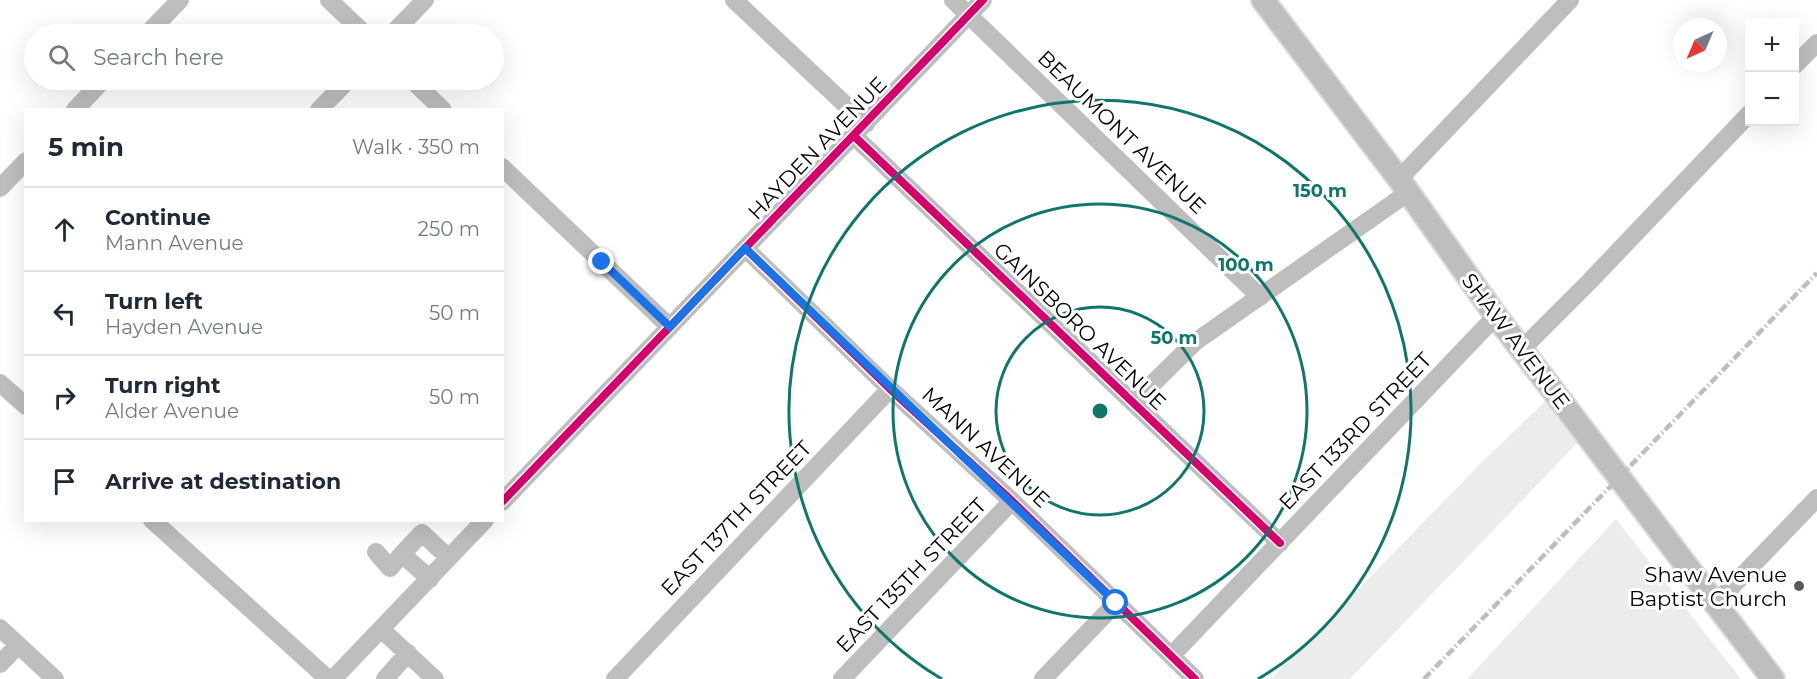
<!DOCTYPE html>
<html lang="en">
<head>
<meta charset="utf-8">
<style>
	:root { --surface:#fff; --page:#f2f2f3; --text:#1f2937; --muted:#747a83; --line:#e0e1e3 }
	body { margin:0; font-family:Montserrat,sans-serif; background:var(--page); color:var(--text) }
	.controls { position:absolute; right:18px; top:18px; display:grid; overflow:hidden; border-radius:0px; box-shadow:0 6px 24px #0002 }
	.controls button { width:54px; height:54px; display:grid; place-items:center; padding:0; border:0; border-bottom:2px solid var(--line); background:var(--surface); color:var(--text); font:30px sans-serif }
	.compass { position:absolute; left:1673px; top:18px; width:54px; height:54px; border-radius:50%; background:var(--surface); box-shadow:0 6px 24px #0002; rotate:224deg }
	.stop { position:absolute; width:18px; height:18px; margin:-14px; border:4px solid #1a73e8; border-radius:50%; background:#fff }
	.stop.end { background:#1a73e8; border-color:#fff; box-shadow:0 2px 6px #0008 }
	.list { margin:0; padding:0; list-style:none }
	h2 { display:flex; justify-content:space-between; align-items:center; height:78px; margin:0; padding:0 24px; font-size:26px }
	h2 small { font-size:20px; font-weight:400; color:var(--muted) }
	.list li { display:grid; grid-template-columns:39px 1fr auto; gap:18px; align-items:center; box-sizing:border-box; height:84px; padding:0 24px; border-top:2px solid var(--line) }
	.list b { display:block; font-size:22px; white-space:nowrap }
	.list p { margin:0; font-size:20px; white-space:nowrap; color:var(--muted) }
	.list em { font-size:20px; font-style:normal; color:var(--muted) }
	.icon { flex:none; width:33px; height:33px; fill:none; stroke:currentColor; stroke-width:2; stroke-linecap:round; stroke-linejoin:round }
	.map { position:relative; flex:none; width:1817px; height:679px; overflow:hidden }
	.search { position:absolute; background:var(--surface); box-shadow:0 6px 24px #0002; left:24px; top:24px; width:480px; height:66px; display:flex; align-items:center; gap:15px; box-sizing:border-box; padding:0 21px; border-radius:33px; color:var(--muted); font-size:22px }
	.panel { position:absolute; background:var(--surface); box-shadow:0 6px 24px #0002; left:24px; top:108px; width:480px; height:414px; border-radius:0px }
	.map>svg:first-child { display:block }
</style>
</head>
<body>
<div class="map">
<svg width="1817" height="679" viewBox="0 0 1817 679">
	<rect width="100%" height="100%" fill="#fff"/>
	<path fill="#ececec" d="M1555,392L1586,434L1350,679H1269L1274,676L1481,463Z
		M1616,519L1741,679H1467Z"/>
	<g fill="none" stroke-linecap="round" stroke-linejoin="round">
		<g stroke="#dbdbdb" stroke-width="26">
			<path id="major" d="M1263,0L1399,179L1496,316L1773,679"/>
		</g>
		<path stroke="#bebebe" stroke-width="18" d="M329,0L365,34
			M734,0L866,124
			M953,0L1260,297
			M147,34L180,0
			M392,34L425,0
			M1794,66L1817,43
			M412,80L443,110
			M75,110L103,80
			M319,110L348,80
			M854,136L1280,543
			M502,167L670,327
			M1399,179L1570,0
			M0,188L26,161
			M745,248L890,389L1012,501L1195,679
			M1522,349L1589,282L1750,113
			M0,383L26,406
			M1134,402L1195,342L1409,192
			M502,502L983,0
			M152,520L328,679
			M376,552L390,568L402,554
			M430,579L402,554L422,533L449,558
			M1715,604L1817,498
			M0,628L55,679
			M382,630L435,679
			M1171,656L1496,316
			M0,664L18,645
			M333,679L485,520
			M385,679L408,653
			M615,679L890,389
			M842,679L1012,501
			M1043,679L1116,603"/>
		<use href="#major" stroke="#bebebe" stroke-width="22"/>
		<path stroke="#bebebe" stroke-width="4.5" stroke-dasharray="9 3 1.5 3" stroke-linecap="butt" d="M1424,679L1817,273"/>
		<g stroke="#fff" stroke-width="11">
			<path id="cycleway" d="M854,136L1280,543
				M745,248L890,389L1012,501L1195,679
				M502,502L983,0"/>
		</g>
		<use href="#cycleway" stroke="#d6006c" stroke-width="8"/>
	</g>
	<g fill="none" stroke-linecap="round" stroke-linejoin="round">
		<path stroke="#1a73e8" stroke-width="8" d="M602,262L670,327L745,248L1116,603"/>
	</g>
	<g fill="none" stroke="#0f766e" stroke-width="3">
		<circle cx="1100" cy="411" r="104"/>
		<circle cx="1100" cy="411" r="207"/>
		<path d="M942 679A311 311 0 1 1 1258 679"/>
	</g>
	<circle fill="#595959" stroke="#fff" stroke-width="2" cx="1799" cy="586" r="6"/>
	<g text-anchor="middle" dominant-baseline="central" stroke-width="6" stroke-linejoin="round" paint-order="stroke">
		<g font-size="21" fill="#000" stroke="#fff">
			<text transform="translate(1122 132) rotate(44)">BEAUMONT AVENUE</text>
			<text transform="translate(817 148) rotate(-46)">HAYDEN AVENUE</text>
			<text transform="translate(1080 326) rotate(44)">GAINSBORO AVENUE</text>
			<text transform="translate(1516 341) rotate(53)">SHAW AVENUE</text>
			<text transform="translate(1355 431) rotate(-46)">EAST 133RD STREET</text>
			<text transform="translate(986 447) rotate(43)">MANN AVENUE</text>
			<text transform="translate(736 518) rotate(-46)">EAST 137TH STREET</text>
			<text transform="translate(911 575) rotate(-46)">EAST 135TH STREET</text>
		</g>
		<g font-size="21" fill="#000" stroke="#fff" text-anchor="end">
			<text x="1787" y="574">Shaw Avenue<tspan x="1787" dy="24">Baptist Church</tspan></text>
		</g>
	</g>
	<circle cx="1100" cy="411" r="9" fill="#0f766e" stroke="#fff" stroke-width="3"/>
	<g font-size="18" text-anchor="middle" font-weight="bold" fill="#0f766e" stroke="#fff" stroke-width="6" stroke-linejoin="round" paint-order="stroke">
		<text x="1320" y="197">150 m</text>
		<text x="1246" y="271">100 m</text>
		<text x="1174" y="344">50 m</text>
	</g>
</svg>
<div class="controls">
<button>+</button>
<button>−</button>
</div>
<svg class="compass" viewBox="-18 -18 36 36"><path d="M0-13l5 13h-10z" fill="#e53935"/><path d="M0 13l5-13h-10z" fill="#747a83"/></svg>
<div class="stop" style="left:1116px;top:603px"></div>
<div class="stop end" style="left:602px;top:262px"></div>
<div class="search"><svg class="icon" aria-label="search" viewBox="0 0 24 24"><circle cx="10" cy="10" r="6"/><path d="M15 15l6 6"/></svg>Search here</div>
<section class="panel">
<h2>5 min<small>Walk · 350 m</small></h2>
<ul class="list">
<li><svg class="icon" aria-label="ahead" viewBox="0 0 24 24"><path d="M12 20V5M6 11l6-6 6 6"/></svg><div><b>Continue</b><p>Mann Avenue</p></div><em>250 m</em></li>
<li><svg class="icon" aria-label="left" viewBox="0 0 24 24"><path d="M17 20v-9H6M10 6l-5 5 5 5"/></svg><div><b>Turn left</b><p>Hayden Avenue</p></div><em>50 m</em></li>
<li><svg class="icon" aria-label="right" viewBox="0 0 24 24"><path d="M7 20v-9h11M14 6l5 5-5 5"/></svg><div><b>Turn right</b><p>Alder Avenue</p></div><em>50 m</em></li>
<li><svg class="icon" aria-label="arrive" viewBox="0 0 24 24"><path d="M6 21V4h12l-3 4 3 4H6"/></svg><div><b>Arrive at destination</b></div></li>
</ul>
</section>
</div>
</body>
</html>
